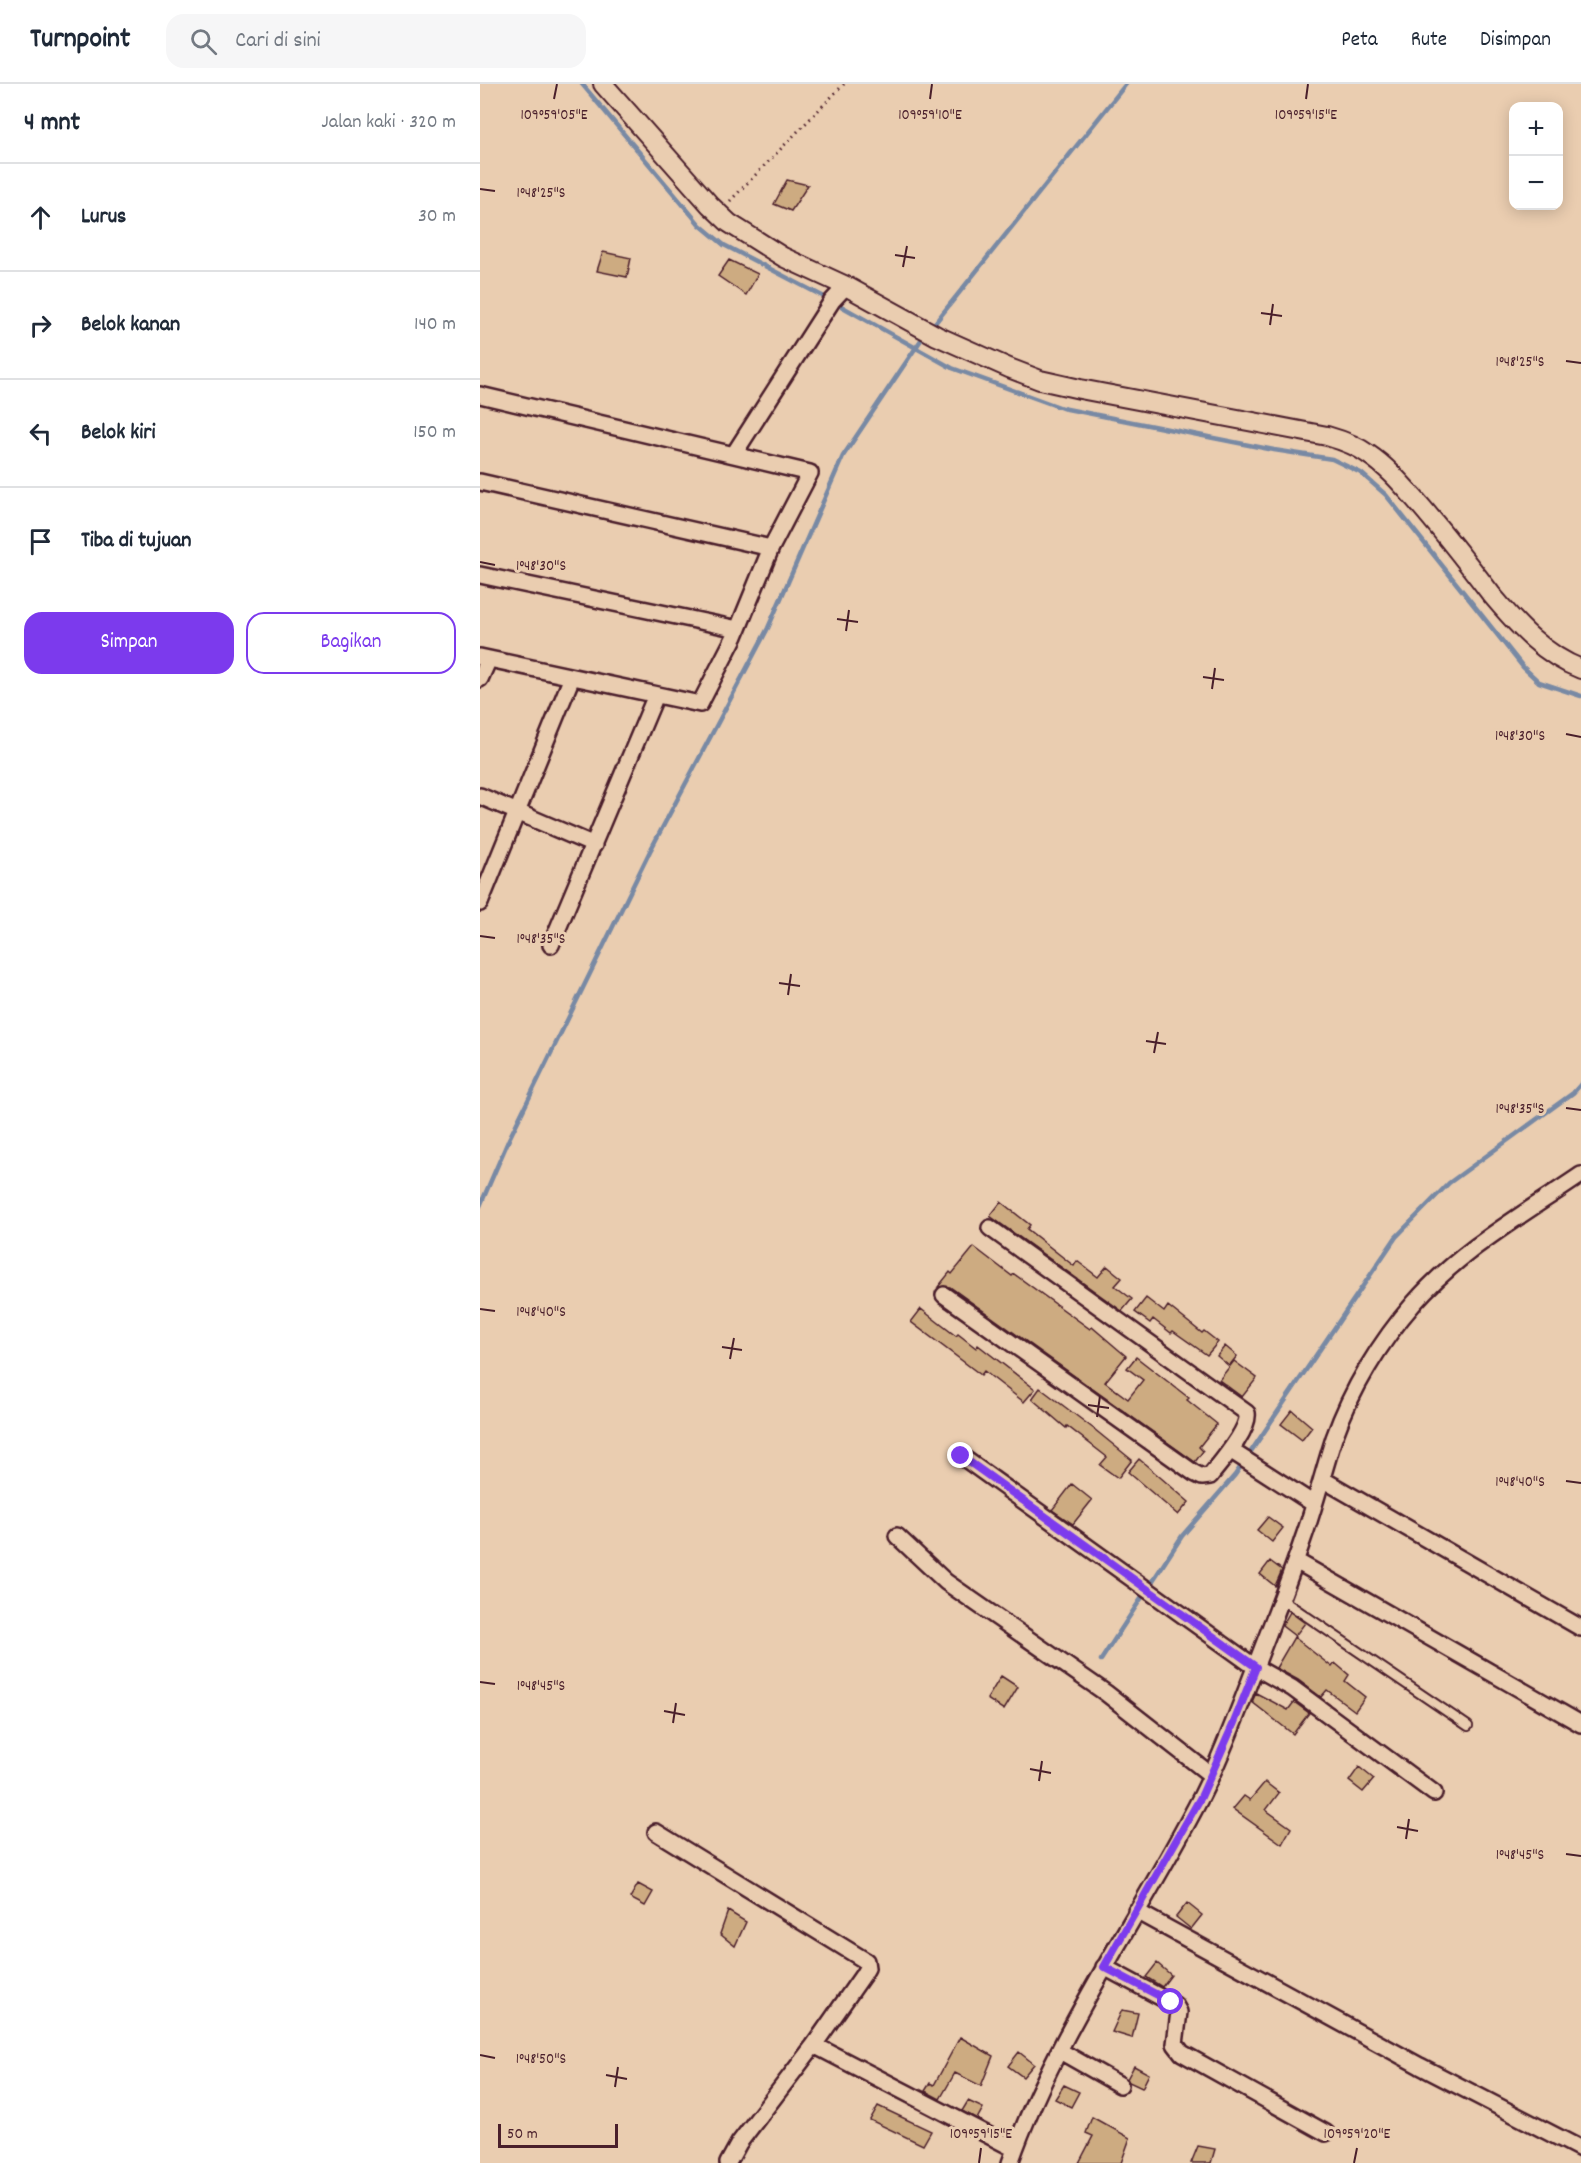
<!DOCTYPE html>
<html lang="id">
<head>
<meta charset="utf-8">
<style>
	:root { --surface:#fff; --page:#f6f6f7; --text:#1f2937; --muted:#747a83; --line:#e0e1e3; --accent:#7c3aed }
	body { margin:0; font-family:Dekko,sans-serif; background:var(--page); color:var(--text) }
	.controls { position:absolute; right:18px; top:18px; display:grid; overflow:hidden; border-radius:12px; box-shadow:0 3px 15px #0003 }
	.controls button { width:54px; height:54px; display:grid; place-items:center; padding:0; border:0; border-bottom:2px solid var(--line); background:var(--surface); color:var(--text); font:30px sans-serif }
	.scale { position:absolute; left:18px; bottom:15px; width:120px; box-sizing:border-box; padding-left:6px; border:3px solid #4a1f2b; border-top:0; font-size:16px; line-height:21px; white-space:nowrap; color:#4a1f2b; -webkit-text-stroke:4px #eacdb0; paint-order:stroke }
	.stop { position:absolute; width:18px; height:18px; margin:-14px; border:4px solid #7c3aed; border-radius:50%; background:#fff }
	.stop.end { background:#7c3aed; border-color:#fff; box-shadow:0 2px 6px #0008 }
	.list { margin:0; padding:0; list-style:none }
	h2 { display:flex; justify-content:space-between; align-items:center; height:78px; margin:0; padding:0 24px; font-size:26px }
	h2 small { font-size:20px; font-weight:400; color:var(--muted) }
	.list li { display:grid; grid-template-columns:39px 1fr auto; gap:18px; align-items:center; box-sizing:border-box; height:108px; padding:0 24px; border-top:2px solid var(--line) }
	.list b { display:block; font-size:22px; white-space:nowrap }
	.list em { font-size:20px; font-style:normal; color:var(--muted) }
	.actions { display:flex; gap:12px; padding:18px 24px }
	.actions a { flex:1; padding:14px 0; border:2px solid var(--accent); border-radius:18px; text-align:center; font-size:21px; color:var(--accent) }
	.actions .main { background:var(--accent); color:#fff }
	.icon { flex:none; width:33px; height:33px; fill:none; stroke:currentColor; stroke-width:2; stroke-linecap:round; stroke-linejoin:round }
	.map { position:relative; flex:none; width:1101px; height:2079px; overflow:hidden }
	header { display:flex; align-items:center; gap:36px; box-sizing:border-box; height:84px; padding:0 30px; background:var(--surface); border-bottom:2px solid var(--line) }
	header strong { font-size:28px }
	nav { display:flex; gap:33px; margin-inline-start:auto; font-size:21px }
	.search { width:420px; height:54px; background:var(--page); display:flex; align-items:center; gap:15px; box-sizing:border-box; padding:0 21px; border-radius:18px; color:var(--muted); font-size:22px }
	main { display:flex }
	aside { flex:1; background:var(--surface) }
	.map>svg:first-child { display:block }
</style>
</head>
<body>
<header>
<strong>Turnpoint</strong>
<div class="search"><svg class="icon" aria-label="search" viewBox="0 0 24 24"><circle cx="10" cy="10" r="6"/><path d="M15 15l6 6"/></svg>Cari di sini</div>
<nav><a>Peta</a><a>Rute</a><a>Disimpan</a></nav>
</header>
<main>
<aside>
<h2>4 mnt<small>Jalan kaki · 320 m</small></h2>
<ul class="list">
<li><svg class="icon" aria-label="ahead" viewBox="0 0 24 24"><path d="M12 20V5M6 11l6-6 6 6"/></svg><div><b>Lurus</b></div><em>30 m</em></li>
<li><svg class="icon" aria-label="right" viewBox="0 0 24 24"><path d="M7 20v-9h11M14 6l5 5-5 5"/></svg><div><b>Belok kanan</b></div><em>140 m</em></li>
<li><svg class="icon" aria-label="left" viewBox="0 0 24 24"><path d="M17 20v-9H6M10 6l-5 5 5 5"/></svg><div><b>Belok kiri</b></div><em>150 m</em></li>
<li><svg class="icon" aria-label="arrive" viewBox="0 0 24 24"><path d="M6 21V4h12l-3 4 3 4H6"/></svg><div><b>Tiba di tujuan</b></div></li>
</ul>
<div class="actions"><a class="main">Simpan</a><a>Bagikan</a></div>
</aside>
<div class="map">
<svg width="1101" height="2079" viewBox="0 0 1101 2079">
	<rect width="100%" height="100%" fill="#eacdb0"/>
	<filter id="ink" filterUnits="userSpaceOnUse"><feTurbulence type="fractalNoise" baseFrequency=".0167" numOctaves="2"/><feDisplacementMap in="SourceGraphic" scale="12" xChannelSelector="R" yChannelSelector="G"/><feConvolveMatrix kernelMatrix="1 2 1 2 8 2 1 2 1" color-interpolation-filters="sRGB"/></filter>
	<g filter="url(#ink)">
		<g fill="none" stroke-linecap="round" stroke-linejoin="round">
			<path stroke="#7889a4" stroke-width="4.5" d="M102,0L220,141L244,161L352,217L472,284L582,324L794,366L852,375L881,389L906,411L1043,583L1059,598L1101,612
				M451,244L646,0
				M0,1122L29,1055L170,767L288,544L363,372L445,250
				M621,1576L702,1452L755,1391L916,1153L969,1099L1093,1009L1101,1000"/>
		</g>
		<path fill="#cdab81" stroke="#4a1f2b" stroke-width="1.5" d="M307,96L328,101L311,127L294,120Z
			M123,168L151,174L147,193L117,187Z
			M249,176L278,190L266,211L238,192Z
			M521,1118L550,1141L547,1145L594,1182L597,1177L618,1193L627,1182L642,1194L635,1202L652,1215L642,1227L510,1132Z
			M494,1163L532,1192L534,1190L610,1245L612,1243L646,1272L625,1298L648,1315L663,1296L647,1284L656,1273L709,1314L707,1316L737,1340L719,1363L723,1367L715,1378L470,1203H458L470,1188L472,1190Z
			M666,1214L684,1228L688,1222L722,1249L724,1247L738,1258L727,1271L693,1247L691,1249L673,1235L670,1239L655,1228Z
			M441,1225L476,1252L478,1250L496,1264L498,1261L555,1305L544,1318L504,1287L501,1291L431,1238Z
			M745,1262L757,1272L749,1282L737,1272Z
			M754,1277L777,1294L762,1313L739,1296Z
			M560,1304L614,1345L652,1376L638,1394L620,1381L627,1373L587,1342L586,1344L552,1315Z
			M812,1326L832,1343L822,1356L801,1340Z
			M659,1375L709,1418L698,1431L648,1388Z
			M592,1400L612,1416L593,1440L572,1426Z
			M788,1433L803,1444L792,1458L777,1446Z
			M790,1477L802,1486L795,1502L780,1490Z
			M810,1528L825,1539L815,1552L802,1542Z
			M814,1553L852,1583L855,1579L869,1591L865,1597L885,1613L875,1627L847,1606L841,1613L818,1596L796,1584Z
			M521,1592L538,1603L524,1626L507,1615Z
			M776,1609L808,1626L814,1618L829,1629L813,1650L772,1618Z
			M879,1683L894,1695L883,1708L869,1697Z
			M785,1698L799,1709L786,1726L811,1744L802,1760L753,1725L764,1712L770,1716Z
			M158,1800L173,1808L165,1822L150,1814Z
			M707,1819L722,1831L711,1845L696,1833Z
			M248,1827L266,1838L255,1862L240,1850Z
			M677,1879L691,1891L682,1903L666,1893Z
			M642,1926L658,1929L652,1954L632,1948Z
			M480,1953L513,1972L501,2002L475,1989L460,2015L445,2007L450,1999L454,2001Z
			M539,1968L554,1980L543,1993L528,1982Z
			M654,1982L669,1990L662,2004L649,1998L647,1995Z
			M584,2001L599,2008L591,2023L575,2015Z
			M488,2017L503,2024L497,2035L482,2027Z
			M398,2022L451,2047L443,2061L390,2036Z
			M612,2033L650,2054L641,2079H599L613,2052L606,2049Z
			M718,2062L735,2065L731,2079H711Z"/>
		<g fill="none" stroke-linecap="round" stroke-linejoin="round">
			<g stroke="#4a1f2b" stroke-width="12">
				<path id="service" d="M801,1515L988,1642"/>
			</g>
			<g stroke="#4a1f2b" stroke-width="20">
				<path id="minor" d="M0,311L330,389L291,464L255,552L220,620L0,573
					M254,370L352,217L366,202
					M0,398L291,464
					M0,491L258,545
					M0,595L9,575
					M0,712L114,761
					M0,819L92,593
					M71,861L176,611
					M464,1211L714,1389L722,1393L730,1392C741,1378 770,1345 767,1329L510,1144
					M750,1366L834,1420
					M481,1372L775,1583L812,1604L954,1709
					M842,1395L1101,1544
					M417,1452L466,1498L626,1609L731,1691
					M816,1477L1101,1640
					M176,1748L386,1877L387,1884L383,1891L334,1961L535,2065
					M656,1827L940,1982L1101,2065
					M624,1883L695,1921L699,1928L695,1960L702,1969L846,2049
					M580,1967L640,2001
					M248,2079L259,2059L334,1961
					M530,2079C576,1948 659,1834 722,1711C743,1669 759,1625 776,1581C792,1539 809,1497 823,1455C835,1422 843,1388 854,1354C871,1306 900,1258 934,1219C980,1166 1044,1130 1101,1091"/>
			</g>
			<g stroke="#4a1f2b" stroke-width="22">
				<path id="tertiary" d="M123,0L230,121L249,139L303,173L366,202L457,252L529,284L560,296L600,305L847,352C861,356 876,361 888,370C906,382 920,398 934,414C961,445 986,477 1011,510C1036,540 1064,571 1101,585"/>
			</g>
			<path stroke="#4a1f2b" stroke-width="3" stroke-dasharray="1.5 4.5" stroke-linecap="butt" d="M250,117L364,0"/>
			<use href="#service" stroke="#eacdb0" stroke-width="8"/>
			<use href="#minor" stroke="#eacdb0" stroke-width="15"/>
			<use href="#tertiary" stroke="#eacdb0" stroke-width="18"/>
		</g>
	</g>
	<g fill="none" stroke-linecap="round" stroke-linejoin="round" filter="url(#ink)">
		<path stroke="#7c3aed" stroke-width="8" d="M481,1372L776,1583L753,1641L721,1713L624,1883L691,1918"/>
	</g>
	<path fill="none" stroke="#4a1f2b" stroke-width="2" d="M74,15L77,0M450,15L452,0M826,15L828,0M0,105L15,107M415,171L435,174M423,183L427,162M781,229L802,232M790,241L793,220M1086,277L1101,279M0,478L15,481M357,535L378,538M366,547L369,526M723,593L744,596M732,605L735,584M1086,650L1101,653M0,852L15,854M299,899L320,902M308,911L311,890M666,957L686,960M674,969L678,948M1086,1024L1101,1026M0,1225L15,1227M242,1263L262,1266M250,1275L254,1254M608,1321L629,1324M617,1333L620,1312M1086,1397L1101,1399M0,1598L15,1600M184,1627L205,1631M193,1639L196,1619M550,1685L571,1689M559,1697L562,1677M917,1743L938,1747M926,1755L929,1735M1086,1770L1101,1772M0,1971L15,1974M126,1991L147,1995M135,2003L138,1983M499,2079L501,2064M874,2079L877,2064"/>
	<g font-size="15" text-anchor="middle" fill="#4a1f2b" stroke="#eacdb0" stroke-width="6" stroke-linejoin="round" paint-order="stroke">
		<text x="450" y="35">109°59'10"E</text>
		<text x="826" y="35">109°59'15"E</text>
		<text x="74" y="35">109°59'05"E</text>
		<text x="61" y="113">1°48'25"S</text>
		<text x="1040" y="282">1°48'25"S</text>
		<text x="61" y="486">1°48'30"S</text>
		<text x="1040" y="656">1°48'30"S</text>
		<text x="61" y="859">1°48'35"S</text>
		<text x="1040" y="1029">1°48'35"S</text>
		<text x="61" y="1232">1°48'40"S</text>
		<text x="1040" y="1402">1°48'40"S</text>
		<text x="61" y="1606">1°48'45"S</text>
		<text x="1040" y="1775">1°48'45"S</text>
		<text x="61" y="1979">1°48'50"S</text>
		<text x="501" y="2054">109°59'15"E</text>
		<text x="877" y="2054">109°59'20"E</text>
	</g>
</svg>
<div class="controls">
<button>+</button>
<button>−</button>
</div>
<div class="scale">50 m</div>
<div class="stop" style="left:691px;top:1918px"></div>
<div class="stop end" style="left:481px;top:1372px"></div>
</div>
</main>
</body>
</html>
